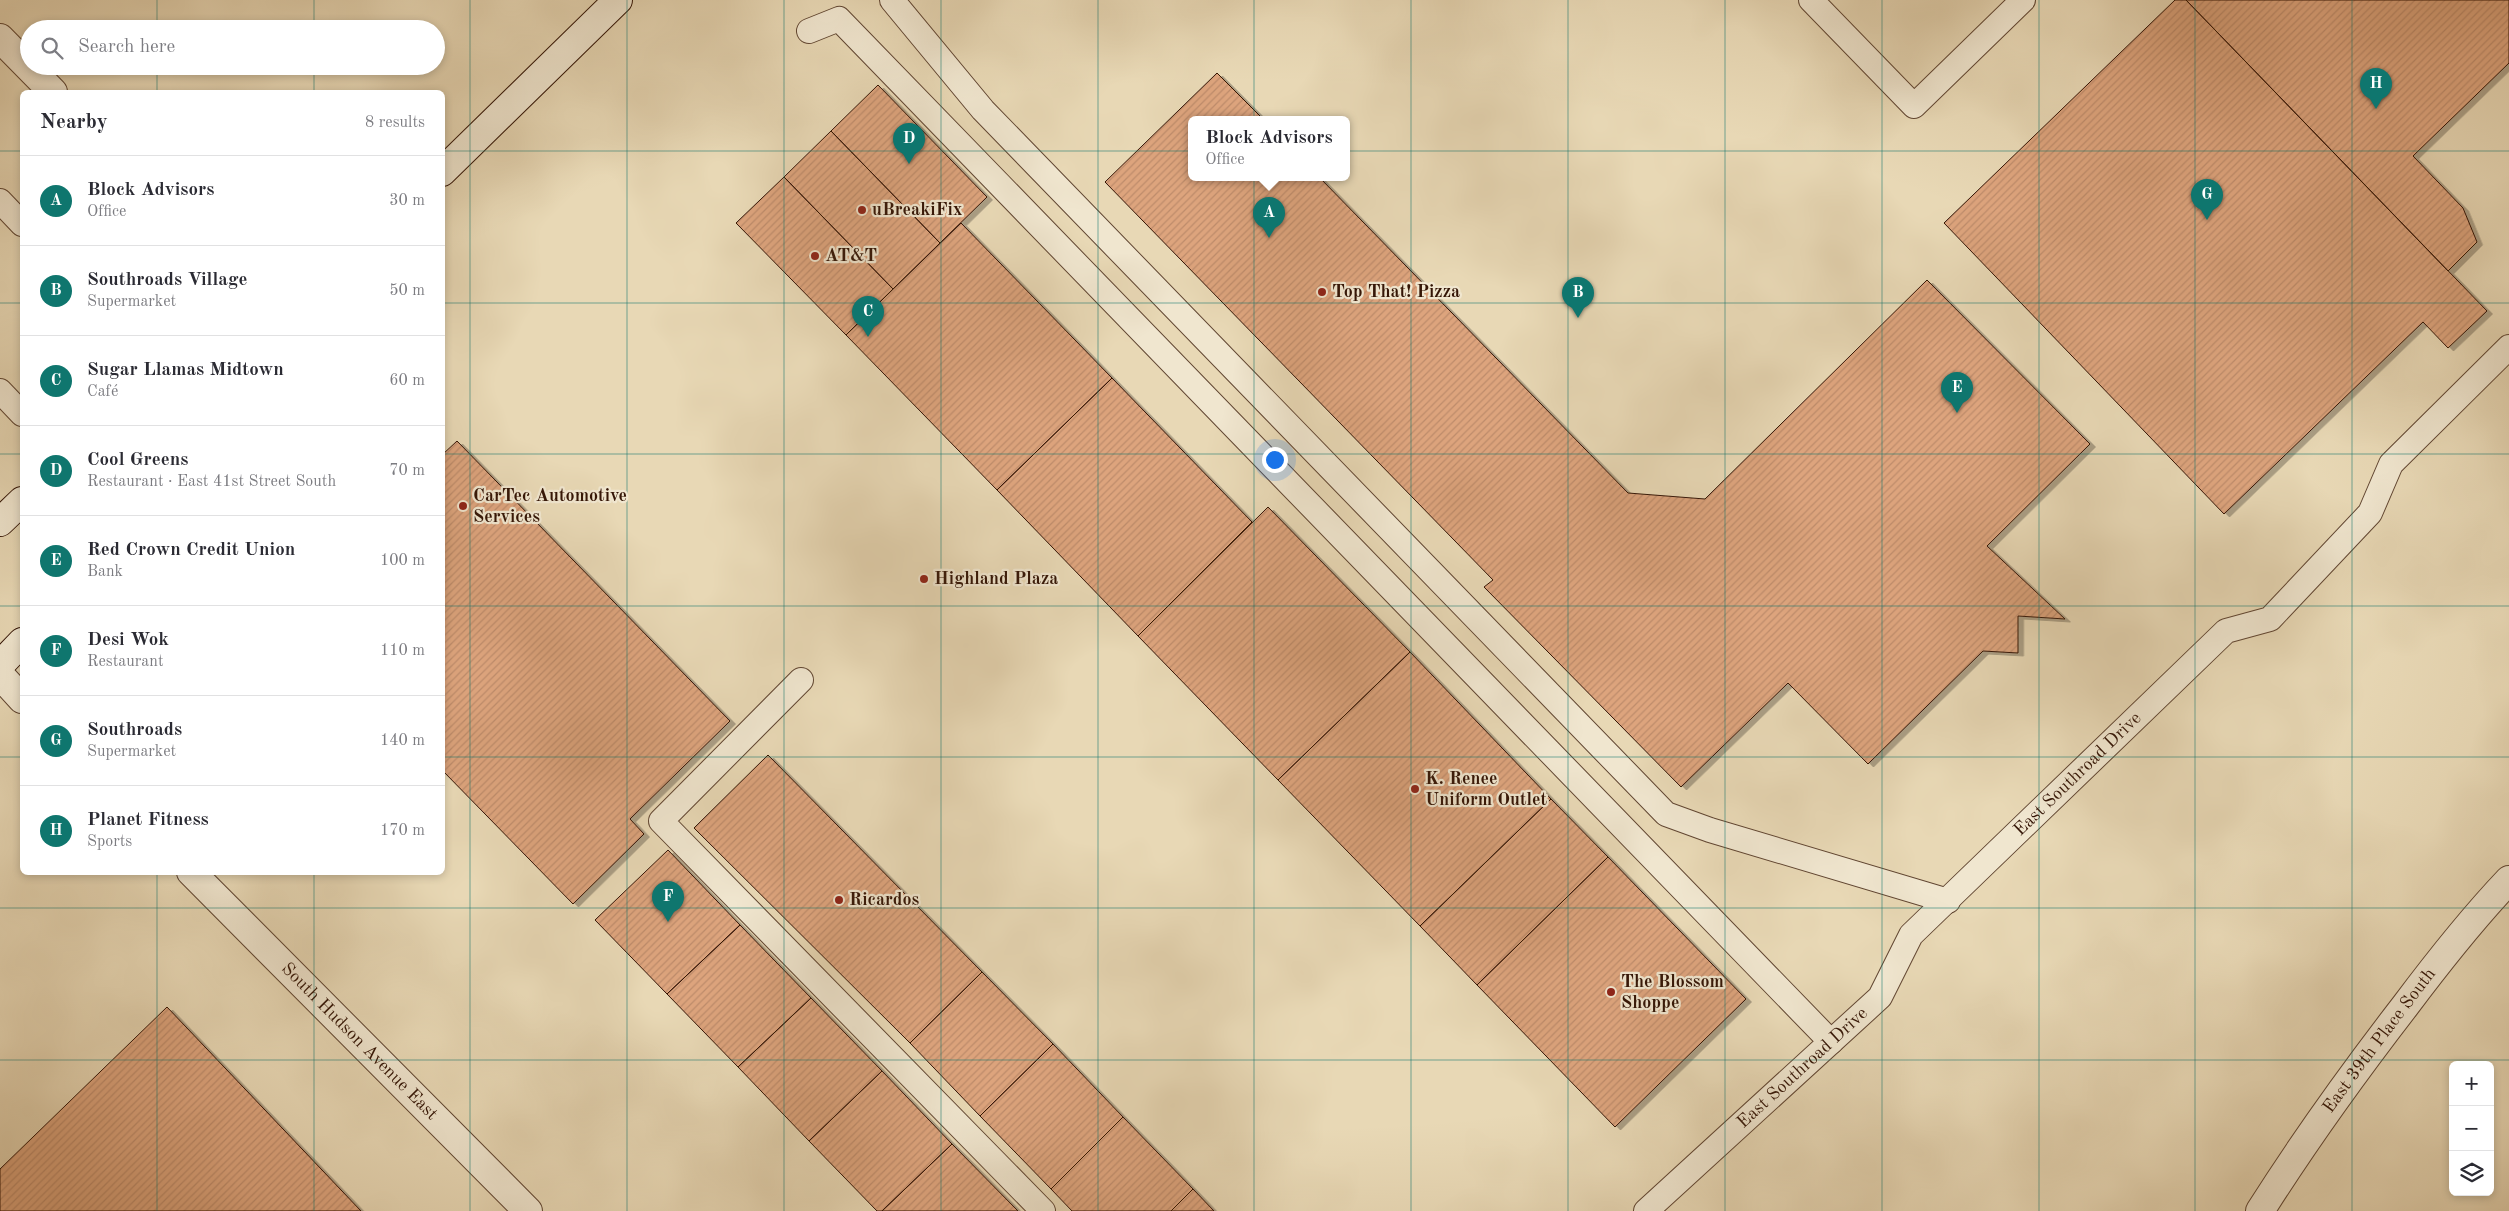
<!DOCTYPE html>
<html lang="en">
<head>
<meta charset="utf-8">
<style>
	:root { --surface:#fff; --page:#f7f7f7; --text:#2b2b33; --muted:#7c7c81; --line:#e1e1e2; --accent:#0f766e }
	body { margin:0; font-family:"Old Standard TT",serif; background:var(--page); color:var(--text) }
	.controls { position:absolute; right:15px; bottom:15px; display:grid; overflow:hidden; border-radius:8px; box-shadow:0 2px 8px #0003 }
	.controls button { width:45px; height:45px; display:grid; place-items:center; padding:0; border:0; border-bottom:1px solid var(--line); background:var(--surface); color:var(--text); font:25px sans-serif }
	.you { position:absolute; left:1274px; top:459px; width:18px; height:18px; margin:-12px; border:4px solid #fff; border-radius:50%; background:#1a73e8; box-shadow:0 0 0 8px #1a73e833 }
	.badge { display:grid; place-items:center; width:32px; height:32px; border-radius:50%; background:var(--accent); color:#fff; font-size:16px; font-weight:700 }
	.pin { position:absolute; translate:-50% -41px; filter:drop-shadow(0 1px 2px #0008) }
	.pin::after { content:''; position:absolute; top:26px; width:18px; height:15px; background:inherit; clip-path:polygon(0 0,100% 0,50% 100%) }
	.popup { position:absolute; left:1188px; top:116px; width:162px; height:65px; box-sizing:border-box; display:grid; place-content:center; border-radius:8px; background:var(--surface); filter:drop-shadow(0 1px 4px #0005); font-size:16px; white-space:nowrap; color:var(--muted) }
	.popup b { font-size:19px; color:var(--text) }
	.popup::after { content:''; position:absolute; left:50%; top:100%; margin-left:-10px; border:10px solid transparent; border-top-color:var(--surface) }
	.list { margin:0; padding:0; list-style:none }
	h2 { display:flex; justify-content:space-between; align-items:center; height:65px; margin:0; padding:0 20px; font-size:21px }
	h2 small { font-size:16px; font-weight:400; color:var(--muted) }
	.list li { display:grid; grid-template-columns:32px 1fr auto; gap:15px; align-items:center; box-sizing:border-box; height:90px; padding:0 20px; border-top:1px solid var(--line) }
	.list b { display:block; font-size:19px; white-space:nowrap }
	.list p { margin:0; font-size:16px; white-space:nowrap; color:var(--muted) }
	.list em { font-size:16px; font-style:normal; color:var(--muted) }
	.icon { flex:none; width:28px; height:28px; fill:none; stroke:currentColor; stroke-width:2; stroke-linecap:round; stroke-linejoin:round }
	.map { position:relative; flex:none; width:2509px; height:1211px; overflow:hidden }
	.search { position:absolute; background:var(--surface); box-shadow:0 2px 8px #0003; left:20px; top:20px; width:425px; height:55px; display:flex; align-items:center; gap:12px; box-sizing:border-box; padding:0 18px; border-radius:28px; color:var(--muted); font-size:19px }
	.panel { position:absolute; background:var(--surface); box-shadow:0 2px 8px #0003; left:20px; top:90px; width:425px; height:785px; border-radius:8px }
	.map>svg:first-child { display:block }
</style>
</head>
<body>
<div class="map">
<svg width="2509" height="1211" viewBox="0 0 2509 1211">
	<defs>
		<pattern id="building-hatch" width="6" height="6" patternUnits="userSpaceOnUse" patternTransform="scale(1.25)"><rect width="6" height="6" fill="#dda47d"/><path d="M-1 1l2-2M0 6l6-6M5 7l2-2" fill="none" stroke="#be8c6b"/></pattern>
		<filter id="shadow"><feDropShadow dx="5.5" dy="3" stdDeviation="0" flood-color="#0004"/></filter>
	</defs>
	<rect width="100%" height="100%" fill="#e8d8b5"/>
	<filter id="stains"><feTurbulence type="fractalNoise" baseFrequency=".004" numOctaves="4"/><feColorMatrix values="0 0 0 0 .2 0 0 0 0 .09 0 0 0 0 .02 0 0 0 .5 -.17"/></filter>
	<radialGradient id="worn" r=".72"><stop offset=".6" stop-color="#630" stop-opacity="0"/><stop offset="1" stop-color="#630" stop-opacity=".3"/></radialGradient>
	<path fill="url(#building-hatch)" stroke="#341506" filter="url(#shadow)" d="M2175,0H2186L2487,311L2448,348L2423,322L2224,514L1944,223Z
		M2186,0H2509V63L2413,156L2463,208L2477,242L2448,271Z
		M1217,73L1263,119H1192V177H1319L1628,493L1705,499L1927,280L2090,444L1987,546L2065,619L2018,616V653L1983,651L1868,764L1788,683L1681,787L1484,587L1493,580L1105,182Z
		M878,85L987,197L940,243L831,131Z
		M831,131L940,243L893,289L784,177Z
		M784,177L893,289L846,335L736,223Z
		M961,223L1112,378L997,490L846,335Z
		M1112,378L1252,522L1138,636L997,490Z
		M457,441L730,721L630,819L644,834L573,904L442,770V455Z
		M1268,507L1410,652L1278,780L1138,636Z
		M1410,652L1551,799L1420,926L1278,780Z
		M768,755L982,972L910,1043L694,828Z
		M1551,799L1608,857L1477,985L1420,926Z
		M668,850L740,925L667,994L595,920Z
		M1608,857L1746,999L1615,1127L1477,985Z
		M740,925L811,998L738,1067L667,994Z
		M982,972L1053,1044L980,1116L910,1043Z
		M811,998L882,1071L809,1141L738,1067Z
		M167,1007L361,1211H0V1169Z
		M1053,1044L1123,1117L1051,1189L980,1116Z
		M882,1071L952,1144L882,1211H877L809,1141Z
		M1123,1117L1193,1189L1171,1211H1072L1051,1189Z
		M952,1144L1018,1211H882Z
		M1193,1189L1214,1211H1171Z"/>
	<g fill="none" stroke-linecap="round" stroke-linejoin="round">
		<g stroke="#614632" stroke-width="26">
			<g id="service">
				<path d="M892,0L983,110L1666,814L1710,830L1948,901"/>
				<path d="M1811,0L1914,106L2023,0"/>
				<path d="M809,31L839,19L1831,1042"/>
				<path d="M0,201L22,224"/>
				<path d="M0,391L22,414"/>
				<path d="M801,680L661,821L1043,1211"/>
				<path id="s1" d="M1646,1211L1880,997L1911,935L2226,631L2270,619L2370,513L2391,464L2509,347"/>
			</g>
		</g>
		<g stroke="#614632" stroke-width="30">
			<g id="minor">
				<path d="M0,38L53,92"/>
				<path id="s2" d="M2260,1211C2305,1140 2354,1072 2405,1006C2438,962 2471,920 2509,880"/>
			</g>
		</g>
		<g stroke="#614632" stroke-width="30">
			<g id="tertiary">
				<path d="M0,675L22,699"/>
				<path id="s3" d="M191,872L528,1211"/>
			</g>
		</g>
		<g stroke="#341506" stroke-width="30">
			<path id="secondary" d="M442,172L618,0
				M0,522L22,501
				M0,665L22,642"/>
		</g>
		<use href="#service" stroke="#f0e6cf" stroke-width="24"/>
		<use href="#minor" stroke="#f0e6cf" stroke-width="28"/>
		<use href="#tertiary" stroke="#f0e6cf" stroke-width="28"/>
		<use href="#secondary" stroke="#f0e6cf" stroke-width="28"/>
	</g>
	<path fill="none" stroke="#0f766e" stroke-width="1" stroke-opacity="0.55" d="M157,0V29M314,0V29M470,0V1211M627,0V1211M784,0V1211M941,0V1211M1098,0V1211M1254,0V1211M1411,0V1211M1568,0V1211M1725,0V1211M1882,0V1211M2039,0V1211M2195,0V1211M2352,0V1211M157,66V92M314,66V92M0,151H22M442,151H2509M0,303H22M442,303H2509M0,454H22M442,454H2509M0,606H22M442,606H2509M0,757H22M442,757H2509M157,872V1211M314,872V1211M0,908H2509M0,1060H2509"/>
	<g fill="#8f2418" stroke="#f0e6cf" stroke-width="2">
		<circle cx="862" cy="210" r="5"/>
		<circle cx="815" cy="256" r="5"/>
		<circle cx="1322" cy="292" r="5"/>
		<circle cx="463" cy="506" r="5"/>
		<circle cx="924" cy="579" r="5"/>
		<circle cx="1415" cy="789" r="5"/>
		<circle cx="839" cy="900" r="5"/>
		<circle cx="1611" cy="992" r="5"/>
	</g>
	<g text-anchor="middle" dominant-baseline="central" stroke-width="4.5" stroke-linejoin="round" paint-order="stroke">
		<g font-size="18" font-weight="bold" fill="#341506" stroke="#f0e6cf" text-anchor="start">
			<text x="872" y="210">uBreakiFix</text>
			<text x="825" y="256">AT&amp;T</text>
			<text x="1332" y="292">Top That! Pizza</text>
			<text x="473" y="496">CarTec Automotive<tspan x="473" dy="21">Services</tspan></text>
			<text x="934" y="579">Highland Plaza</text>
			<text x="1425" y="779">K. Renee<tspan x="1425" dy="21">Uniform Outlet</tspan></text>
			<text x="849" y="900">Ricardos</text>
			<text x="1621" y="982">The Blossom<tspan x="1621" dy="21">Shoppe</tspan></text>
		</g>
		<g font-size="18" fill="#341506" stroke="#f0e6cf">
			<text stroke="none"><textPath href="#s1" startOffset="618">East Southroad Drive</textPath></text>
			<text stroke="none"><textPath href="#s2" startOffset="208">East 39th Place South</textPath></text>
			<text stroke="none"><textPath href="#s3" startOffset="239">South Hudson Avenue East</textPath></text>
			<text stroke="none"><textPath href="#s1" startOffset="212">East Southroad Drive</textPath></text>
		</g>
	</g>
	<rect width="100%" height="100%" filter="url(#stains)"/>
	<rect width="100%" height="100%" fill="url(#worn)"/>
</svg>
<div class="controls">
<button>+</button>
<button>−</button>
<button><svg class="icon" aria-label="layers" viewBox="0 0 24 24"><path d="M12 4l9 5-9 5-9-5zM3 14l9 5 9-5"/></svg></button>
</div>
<div class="you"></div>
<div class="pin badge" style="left:1269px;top:238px">A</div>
<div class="popup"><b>Block Advisors</b>Office</div>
<div class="pin badge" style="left:1578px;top:318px">B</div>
<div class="pin badge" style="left:868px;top:337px">C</div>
<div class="pin badge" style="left:909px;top:164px">D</div>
<div class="pin badge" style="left:1957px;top:413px">E</div>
<div class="pin badge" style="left:668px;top:922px">F</div>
<div class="pin badge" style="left:2207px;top:220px">G</div>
<div class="pin badge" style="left:2376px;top:109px">H</div>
<div class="search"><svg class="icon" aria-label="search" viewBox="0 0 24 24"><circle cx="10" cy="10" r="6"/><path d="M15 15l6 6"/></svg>Search here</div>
<section class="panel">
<h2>Nearby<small>8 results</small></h2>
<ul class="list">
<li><span class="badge">A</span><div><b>Block Advisors</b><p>Office</p></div><em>30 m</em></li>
<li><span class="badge">B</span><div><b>Southroads Village</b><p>Supermarket</p></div><em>50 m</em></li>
<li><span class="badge">C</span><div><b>Sugar Llamas Midtown</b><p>Café</p></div><em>60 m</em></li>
<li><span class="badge">D</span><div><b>Cool Greens</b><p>Restaurant · East 41st Street South</p></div><em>70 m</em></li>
<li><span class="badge">E</span><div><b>Red Crown Credit Union</b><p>Bank</p></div><em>100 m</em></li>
<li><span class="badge">F</span><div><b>Desi Wok</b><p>Restaurant</p></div><em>110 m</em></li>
<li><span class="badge">G</span><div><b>Southroads</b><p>Supermarket</p></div><em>140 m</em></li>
<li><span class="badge">H</span><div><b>Planet Fitness</b><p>Sports</p></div><em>170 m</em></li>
</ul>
</section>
</div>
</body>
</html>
